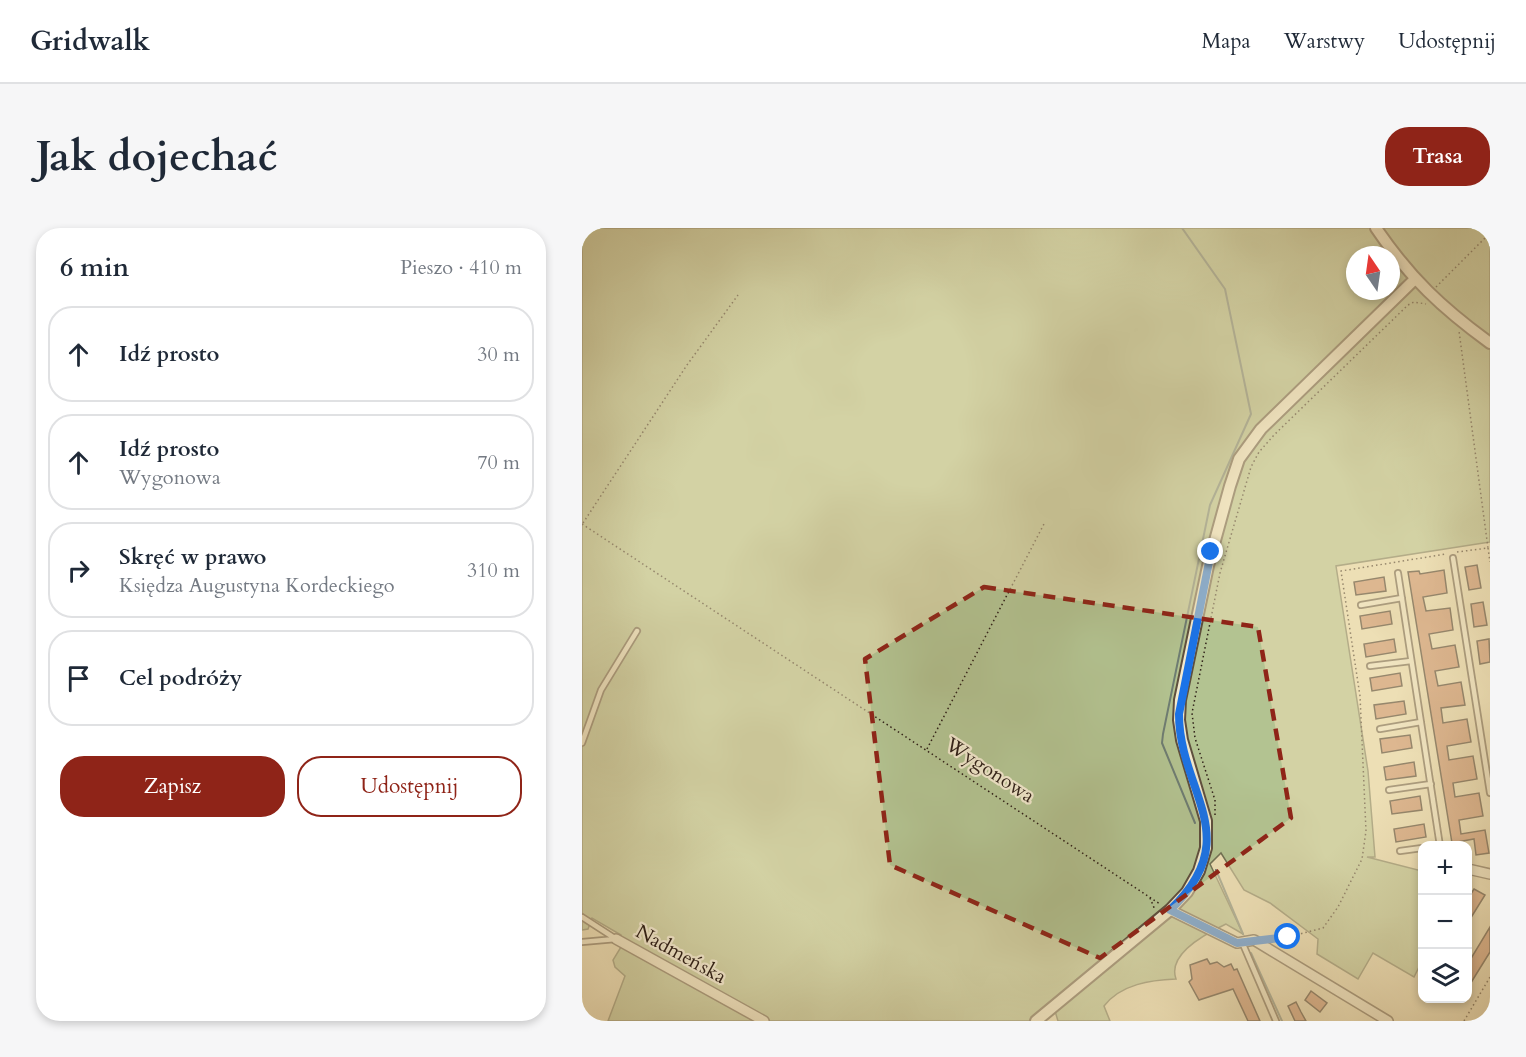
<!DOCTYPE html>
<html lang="pl">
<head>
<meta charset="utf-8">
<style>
	:root { --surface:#fff; --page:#f6f6f7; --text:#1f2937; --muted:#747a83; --line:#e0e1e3; --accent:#8f2418 }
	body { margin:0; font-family:Cardo,serif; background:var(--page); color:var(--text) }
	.controls { position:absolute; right:18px; bottom:18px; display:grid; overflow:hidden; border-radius:12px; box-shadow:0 3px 9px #0003 }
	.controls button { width:54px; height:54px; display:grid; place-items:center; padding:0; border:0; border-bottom:2px solid var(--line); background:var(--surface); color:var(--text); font:30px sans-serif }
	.compass { position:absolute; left:764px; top:18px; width:54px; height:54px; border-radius:50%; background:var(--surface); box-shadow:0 3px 9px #0003; rotate:347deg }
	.stop { position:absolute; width:18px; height:18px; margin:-14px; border:4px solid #1a73e8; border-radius:50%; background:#fff }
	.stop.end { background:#1a73e8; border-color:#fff; box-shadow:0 2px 6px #0008 }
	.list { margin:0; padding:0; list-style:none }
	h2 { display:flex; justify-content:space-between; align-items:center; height:78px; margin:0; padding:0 24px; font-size:26px }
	h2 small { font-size:20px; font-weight:400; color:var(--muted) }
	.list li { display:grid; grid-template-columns:39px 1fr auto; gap:18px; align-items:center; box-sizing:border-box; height:96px; margin:0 12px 12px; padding:0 12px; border:2px solid var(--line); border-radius:24px }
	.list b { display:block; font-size:22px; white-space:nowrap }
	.list p { margin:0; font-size:20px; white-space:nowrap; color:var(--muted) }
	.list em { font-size:20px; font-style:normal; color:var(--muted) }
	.actions { display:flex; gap:12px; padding:18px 24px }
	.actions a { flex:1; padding:14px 0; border:2px solid var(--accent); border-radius:24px; text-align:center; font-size:21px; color:var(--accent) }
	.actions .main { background:var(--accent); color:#fff }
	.icon { flex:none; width:33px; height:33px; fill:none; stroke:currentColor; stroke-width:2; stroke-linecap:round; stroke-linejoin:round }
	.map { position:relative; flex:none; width:908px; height:793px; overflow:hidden; border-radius:24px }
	header { display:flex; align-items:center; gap:36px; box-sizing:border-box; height:84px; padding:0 30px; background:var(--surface); border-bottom:2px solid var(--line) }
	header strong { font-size:28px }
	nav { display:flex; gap:33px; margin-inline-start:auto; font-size:21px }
	.intro { display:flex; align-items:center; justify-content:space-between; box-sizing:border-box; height:144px; padding:0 36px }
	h1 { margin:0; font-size:42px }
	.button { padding:15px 27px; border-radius:24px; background:var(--accent); color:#fff; font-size:21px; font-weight:700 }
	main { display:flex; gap:36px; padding:0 36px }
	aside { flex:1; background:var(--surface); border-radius:24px; box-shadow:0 3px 9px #0003 }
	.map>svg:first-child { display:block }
</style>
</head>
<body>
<header>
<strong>Gridwalk</strong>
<nav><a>Mapa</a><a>Warstwy</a><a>Udostępnij</a></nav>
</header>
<div class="intro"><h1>Jak dojechać</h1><a class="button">Trasa</a></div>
<main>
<aside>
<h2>6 min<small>Pieszo · 410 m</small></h2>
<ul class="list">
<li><svg class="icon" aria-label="ahead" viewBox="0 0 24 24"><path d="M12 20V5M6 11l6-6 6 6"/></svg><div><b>Idź prosto</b></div><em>30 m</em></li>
<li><svg class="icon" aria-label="ahead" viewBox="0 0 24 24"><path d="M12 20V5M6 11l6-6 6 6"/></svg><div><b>Idź prosto</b><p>Wygonowa</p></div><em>70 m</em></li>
<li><svg class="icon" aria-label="right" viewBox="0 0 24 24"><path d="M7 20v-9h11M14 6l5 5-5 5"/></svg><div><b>Skręć w prawo</b><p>Księdza Augustyna Kordeckiego</p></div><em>310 m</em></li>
<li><svg class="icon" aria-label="arrive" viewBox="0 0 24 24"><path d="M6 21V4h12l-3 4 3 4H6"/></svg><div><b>Cel podróży</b></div></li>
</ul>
<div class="actions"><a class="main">Zapisz</a><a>Udostępnij</a></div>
</aside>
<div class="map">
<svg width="908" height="793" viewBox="0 0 908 793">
	<rect width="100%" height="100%" fill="#eddfb5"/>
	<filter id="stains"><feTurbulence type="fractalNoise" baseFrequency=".00333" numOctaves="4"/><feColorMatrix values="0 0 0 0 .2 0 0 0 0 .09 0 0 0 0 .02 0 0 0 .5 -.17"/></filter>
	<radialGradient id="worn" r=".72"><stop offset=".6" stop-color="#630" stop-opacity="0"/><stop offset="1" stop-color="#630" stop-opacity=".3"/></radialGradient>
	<path fill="#b3c391" stroke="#707154" stroke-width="1.5" fill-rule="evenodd" d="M0,0H908V314L754,338L786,543L793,629H785L840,643V733L832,749L791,725L776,751L735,726L736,711L688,675L662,662L639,625L628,636L661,706L644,696C625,705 585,726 594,751C569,752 539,756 522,778L528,793H476L470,773L447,793H26L43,748L33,739L31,732L39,719V707L10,690L6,701L0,702ZM773,27H809V63H773Z"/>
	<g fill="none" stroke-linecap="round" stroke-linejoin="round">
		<path stroke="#6e7d73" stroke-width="2" d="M600,0L643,61L669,186L628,277L581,506L580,515L613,595
			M634,642L661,706
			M669,725L700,793"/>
	</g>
	<path fill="#cb8765" stroke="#2e1f17" stroke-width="1.5" d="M895,337L899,360L887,362L883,339Z
		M862,342L865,365L841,369L844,383L868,380L871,402L847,406L850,421L873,417L877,439L853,443L856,458L879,454L883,477L859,480L861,495L885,491L889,514L865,518L867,532L891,528L895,551L871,555L873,569L897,565L901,588L877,592L879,606L903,602L907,625L894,627L892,611L870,615L826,344L837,343L838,346Z
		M802,349L804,363L774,367L772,354Z
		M901,374L905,397L892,399L889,376Z
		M808,383L810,396L780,401L778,388Z
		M812,411L814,424L784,429L782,416Z
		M907,411L908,434L898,436L895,413Z
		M818,445L820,458L790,463L788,450Z
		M822,473L824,486L794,491L792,477Z
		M828,507L830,520L800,525L798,511Z
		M832,534L834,548L804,552L802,539Z
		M838,568L840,582L810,586L808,573Z
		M842,596L844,609L814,614L812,601Z
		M892,661L903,667L885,696V672Z
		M908,699V724L885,761V737Z
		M625,731L628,736L635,734L642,739L649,736L652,742L655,741L678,793H666L651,761L617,772L607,754L610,751L608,737Z
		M729,763L745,775L738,784L723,772Z
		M714,774L719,784L724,793H713L706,778Z"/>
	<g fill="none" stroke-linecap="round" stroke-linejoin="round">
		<g stroke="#5e4f3e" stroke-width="8">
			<path id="service" d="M871,330L908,565
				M816,345L858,618
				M779,377L820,370
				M788,438L829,433
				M798,501L839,494
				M0,515L19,462L55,403
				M807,562L849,556
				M818,623L840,620
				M0,689L34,711
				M0,714L34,711
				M660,714L694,793"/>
		</g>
		<g stroke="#5e4f3e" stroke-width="12">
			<path id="minor" d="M886,641L908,646
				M588,682L655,715L672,712L806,793
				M34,711L182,793"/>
		</g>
		<g stroke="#5e4f3e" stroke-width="14">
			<path id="tertiary" d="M794,0C828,50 860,80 908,115
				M454,793L588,682L605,664L617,643L624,620V593L600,512L597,492L598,472L626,338L648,258L657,231L679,201L832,52"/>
		</g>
		<path stroke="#2e1f17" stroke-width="1.5" stroke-dasharray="1.5 3" stroke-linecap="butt" d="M854,59L908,5
			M1,295L105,137L156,67
			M0,296L578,676
			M906,320L908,334
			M875,324L906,320L877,103
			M345,521L463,294
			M633,587V572L613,510L610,485L638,345L669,239L677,224L692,207L826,77L832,74L844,76
			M568,670L573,682
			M688,711L706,709L741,700L756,679L780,631L784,603L778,468L759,343L864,326
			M897,790L902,793
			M882,793L908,749"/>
		<use href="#service" stroke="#f3eacf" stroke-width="4.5"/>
		<use href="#minor" stroke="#f3eacf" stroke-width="9"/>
		<use href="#tertiary" stroke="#f3eacf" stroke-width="10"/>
	</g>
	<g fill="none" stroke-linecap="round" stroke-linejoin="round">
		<path stroke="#1a73e8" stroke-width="8" d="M629,324L597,486C597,564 665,609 588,682L655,715L706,709"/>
	</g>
	<path d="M0 0H908V793H0ZM402,359L676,399L709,590L518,730L308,637L283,431Z" fill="#eddfb5" fill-opacity=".55" fill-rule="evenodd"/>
	<path fill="none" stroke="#8f2418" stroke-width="4.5" stroke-dasharray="12 8" stroke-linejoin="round" d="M402,359L676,399L709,590L518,730L308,637L283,431Z"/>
	<g text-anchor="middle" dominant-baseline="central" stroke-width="4.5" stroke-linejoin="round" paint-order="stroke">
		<g font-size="20" fill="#2e1f17" stroke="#f3eacf">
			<text transform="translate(408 542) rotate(33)">Wygonowa</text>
			<text transform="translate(99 726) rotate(29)">Nadmeńska</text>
		</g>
	</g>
	<rect width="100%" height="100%" filter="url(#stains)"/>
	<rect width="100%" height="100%" fill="url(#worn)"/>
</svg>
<div class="controls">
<button>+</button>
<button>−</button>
<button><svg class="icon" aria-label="layers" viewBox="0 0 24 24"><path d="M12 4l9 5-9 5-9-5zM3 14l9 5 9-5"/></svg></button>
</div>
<svg class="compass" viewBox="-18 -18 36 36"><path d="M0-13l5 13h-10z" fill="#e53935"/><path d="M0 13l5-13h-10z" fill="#747a83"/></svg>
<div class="stop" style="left:706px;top:709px"></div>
<div class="stop end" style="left:629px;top:324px"></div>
</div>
</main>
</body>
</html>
